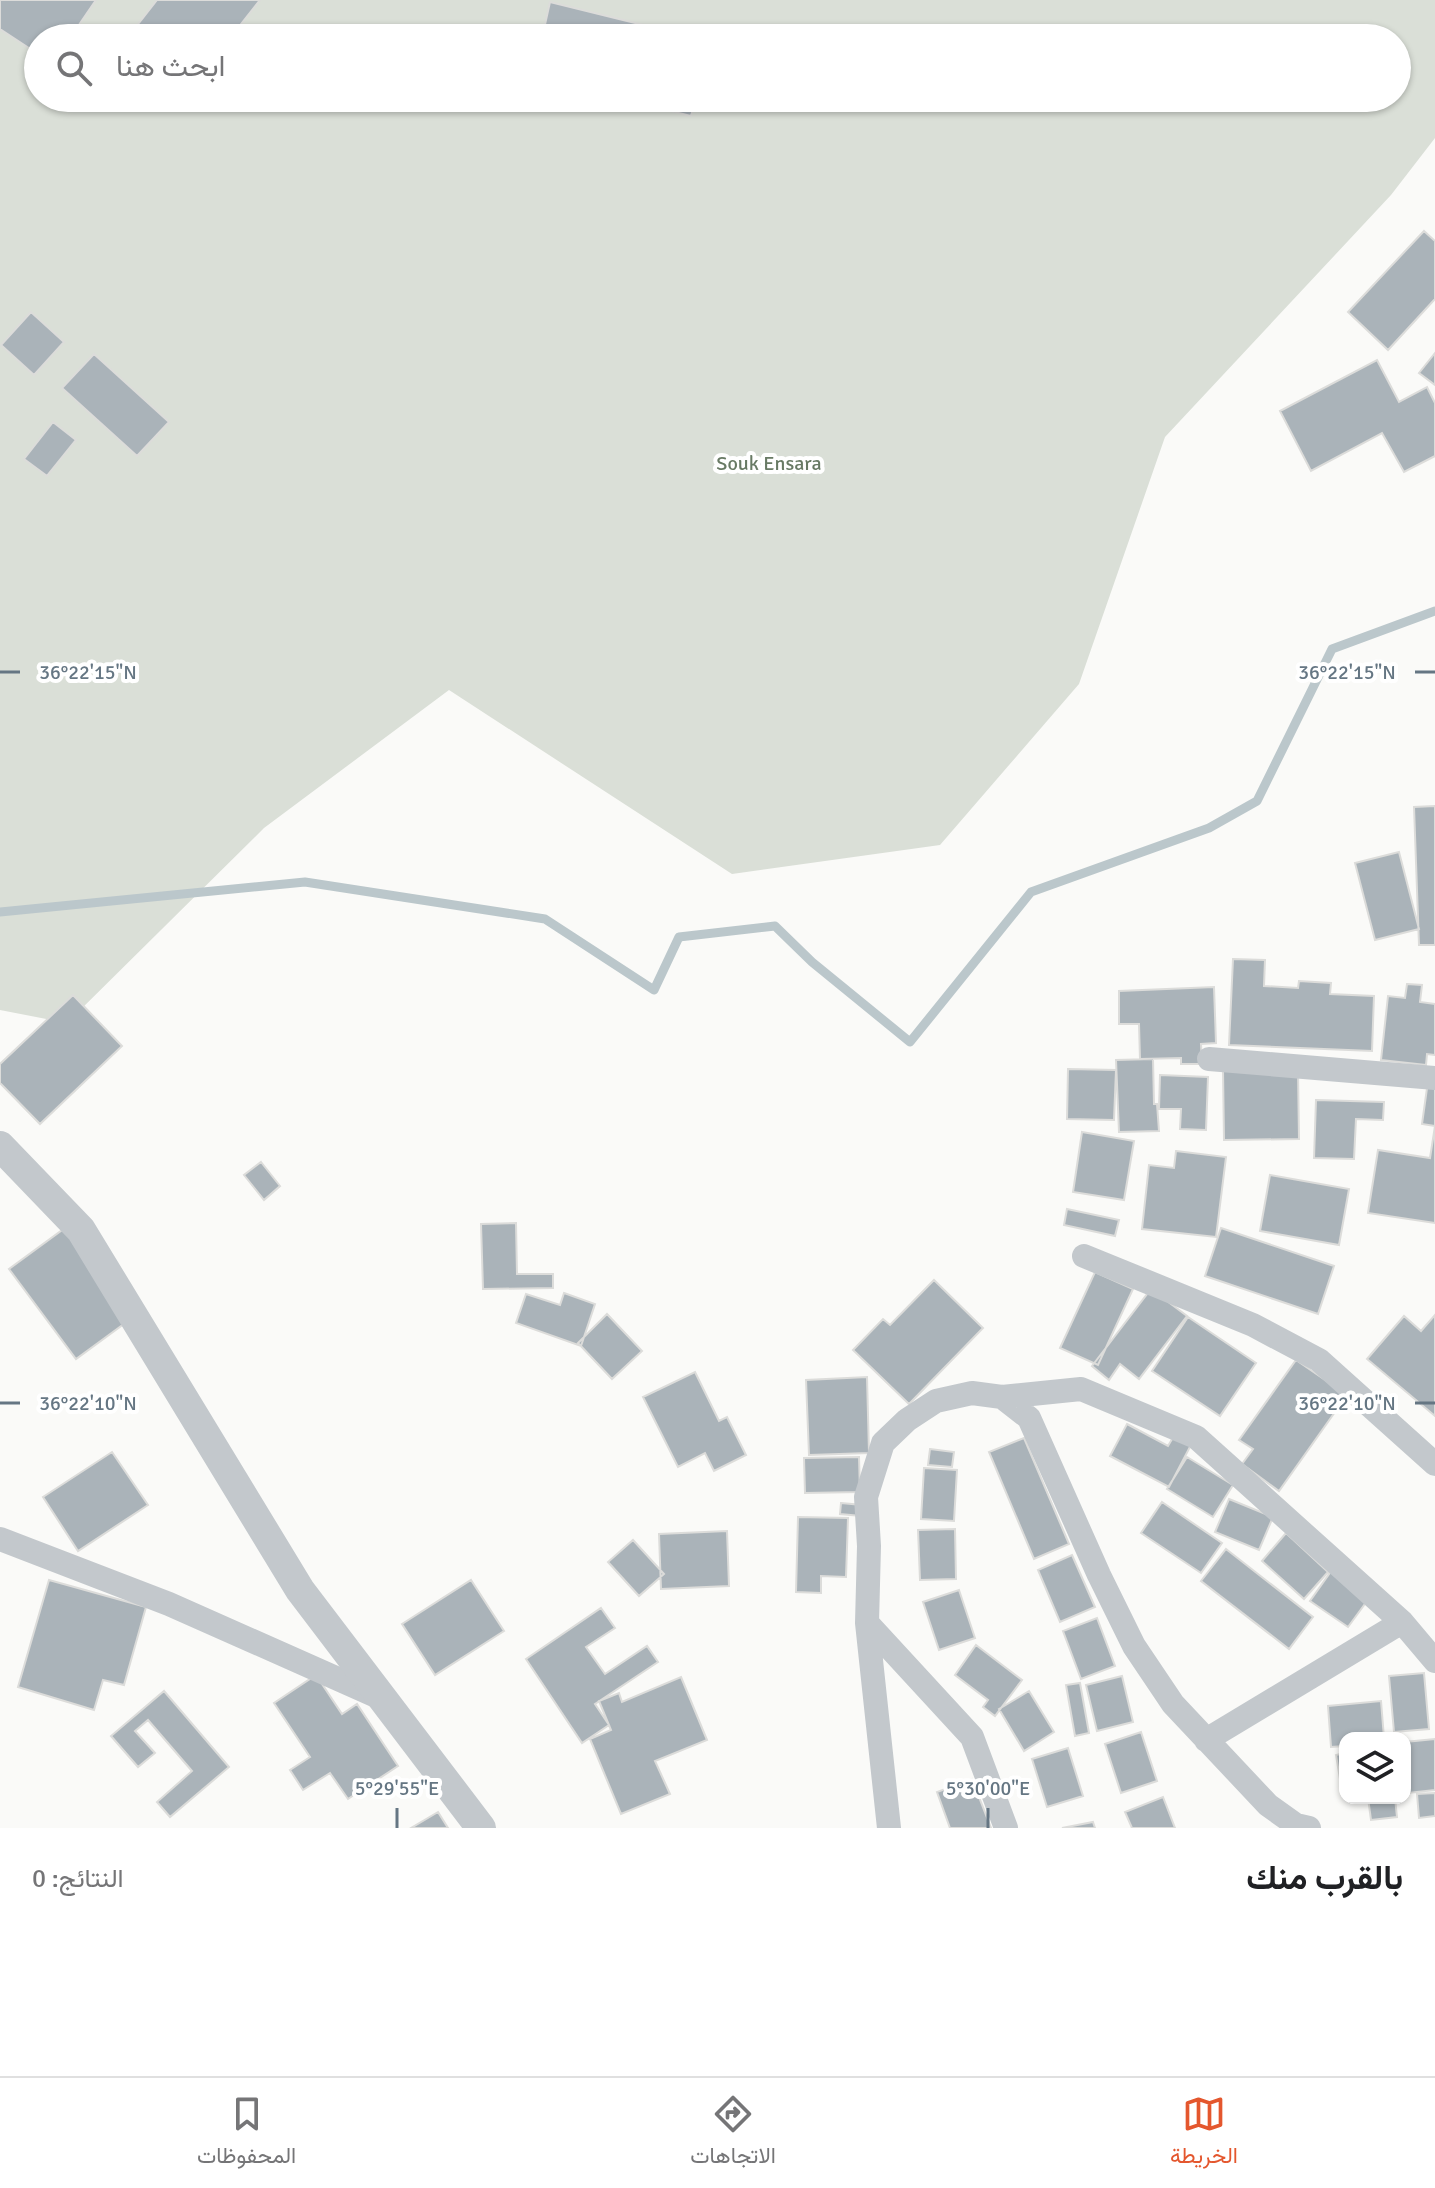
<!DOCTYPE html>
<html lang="ar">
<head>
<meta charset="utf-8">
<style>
	:root { --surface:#fff; --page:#f2f2f2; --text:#202124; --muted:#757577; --line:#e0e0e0; --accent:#e4572e }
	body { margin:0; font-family:Signika,Vazirmatn,sans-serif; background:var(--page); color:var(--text); direction:rtl }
	.controls { position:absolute; right:24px; bottom:24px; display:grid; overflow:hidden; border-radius:16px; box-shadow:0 2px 6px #0004 }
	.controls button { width:72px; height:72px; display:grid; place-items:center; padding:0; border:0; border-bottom:2px solid var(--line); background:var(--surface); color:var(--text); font:40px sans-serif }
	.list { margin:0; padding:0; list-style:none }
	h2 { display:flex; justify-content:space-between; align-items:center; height:104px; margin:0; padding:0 32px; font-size:34px }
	h2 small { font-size:26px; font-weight:400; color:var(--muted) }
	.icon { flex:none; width:44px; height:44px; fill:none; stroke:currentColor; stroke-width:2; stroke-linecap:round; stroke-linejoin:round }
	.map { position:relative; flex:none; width:1435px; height:1828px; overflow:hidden; direction:ltr }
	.search { position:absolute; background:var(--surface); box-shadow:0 2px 6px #0004; left:24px; right:24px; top:24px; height:88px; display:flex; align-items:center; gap:20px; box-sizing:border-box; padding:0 28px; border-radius:44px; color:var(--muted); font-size:30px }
	.sheet { height:248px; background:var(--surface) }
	nav { display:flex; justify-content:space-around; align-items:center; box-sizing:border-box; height:112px; border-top:2px solid var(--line); background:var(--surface); font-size:22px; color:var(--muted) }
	nav a { display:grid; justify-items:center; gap:4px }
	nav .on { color:var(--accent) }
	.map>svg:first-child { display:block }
</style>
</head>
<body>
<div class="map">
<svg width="1435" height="1828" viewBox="0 0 1435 1828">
	<rect width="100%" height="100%" fill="#fafaf8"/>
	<path fill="#dadfd7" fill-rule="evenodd" d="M0,0H1435V138L1391,195L1165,437L1079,684L940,845L732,874L449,690L264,828L67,1023L0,1010ZM38,38H1397V98H38Z"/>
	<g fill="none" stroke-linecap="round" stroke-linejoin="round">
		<path stroke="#bbc7cb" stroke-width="9" d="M0,912L305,882L545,919L654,990L679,937L775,926L812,962L910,1042L1031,892L1209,828L1257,801L1332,649L1435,611"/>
	</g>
	<path fill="#aab3b9" stroke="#dcdcda" stroke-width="2" d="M0,0H96L70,38H38V54L0,29Z
		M157,0H260L230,38H130L128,37Z
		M550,2L696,38H542Z
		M618,98H696L691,116Z
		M1424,231L1435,241V299L1388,350L1348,312Z
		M31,312L64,342L34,375L1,345Z
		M1435,353V385L1419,373Z
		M94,354L169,422L137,456L62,388Z
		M1377,360L1399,402L1427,387L1435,403V456L1404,472L1382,433L1311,471L1280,411Z
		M53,422L76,440L47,476L24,459Z
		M1435,806V945H1419L1414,807Z
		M1399,852L1419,929L1375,940L1355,863Z
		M1233,959L1265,960L1264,986L1298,988L1299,981L1331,983L1330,994L1374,996L1372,1051L1229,1045Z
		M1407,984L1422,985L1420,1002L1435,1004V1055L1427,1054L1426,1065L1381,1060L1388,996L1405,998Z
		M1214,987L1216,1043L1201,1044L1202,1064H1181V1058L1140,1059L1139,1024H1119V991Z
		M73,995L122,1046L40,1124L0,1083V1064Z
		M1153,1059L1154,1104H1157L1159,1131L1119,1132L1116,1060Z
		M1068,1069L1116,1070L1114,1120L1067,1119Z
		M1223,1070H1298L1299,1139L1224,1140Z
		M1160,1075L1208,1077L1206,1130L1180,1129L1181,1109H1159Z
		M1428,1081L1435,1082V1223L1368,1213L1378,1150L1430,1158L1435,1126L1422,1124Z
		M1316,1100L1384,1102L1383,1120L1356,1119L1354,1159L1314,1158Z
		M1082,1132L1134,1141L1124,1200L1073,1192Z
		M1176,1151L1226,1157L1216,1237L1142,1229L1149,1165L1174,1168Z
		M261,1162L280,1186L264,1200L244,1175Z
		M1270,1175L1349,1189L1339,1245L1260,1231Z
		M1067,1209L1119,1220L1115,1236L1064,1225Z
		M516,1223L517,1274H553V1288L483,1289L481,1224Z
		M65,1228L132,1318L76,1359L9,1269Z
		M1221,1228L1334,1266L1318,1314L1205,1276Z
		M1095,1272L1133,1289L1098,1365L1060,1348Z
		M934,1280L983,1328L909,1404L853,1350L883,1319L890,1325Z
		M1151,1289L1187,1316L1139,1379L1120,1364L1109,1380L1092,1366Z
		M564,1293L595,1304L581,1346L516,1323L526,1294L560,1305Z
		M607,1314L642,1351L612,1379L578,1343Z
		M1435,1315V1416L1367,1359L1404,1316L1421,1331Z
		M1188,1317L1256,1363L1220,1416L1152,1371Z
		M1296,1360L1347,1395L1279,1491L1242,1464L1253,1449L1239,1440Z
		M695,1372L719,1421L727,1417L746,1455L714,1471L705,1453L678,1467L643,1397Z
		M867,1377L869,1453L809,1455L806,1380Z
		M1127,1424L1168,1446L1175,1434L1192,1443L1169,1487L1110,1456Z
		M1024,1438L1069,1544L1034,1559L989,1452Z
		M930,1449L954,1452L952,1467L928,1465Z
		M112,1452L148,1505L78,1551L43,1497Z
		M859,1457L860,1492L805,1493L804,1458Z
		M1187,1457L1233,1485L1213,1517L1167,1489Z
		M924,1468L957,1470L954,1521L921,1519Z
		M1229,1499L1273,1517L1259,1550L1215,1532Z
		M1162,1502L1222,1543L1201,1573L1141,1533Z
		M841,1503L862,1505L861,1516L840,1514Z
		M798,1517L848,1518L846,1577L821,1576V1593L796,1592Z
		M955,1529L956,1579L920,1580L918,1530Z
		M727,1531L729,1586L661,1589L659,1534Z
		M1286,1533L1328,1572L1304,1599L1262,1561Z
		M633,1540L664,1574L639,1596L608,1562Z
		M1226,1549L1313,1617L1289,1649L1201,1581Z
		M1072,1555L1095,1607L1060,1622L1038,1570Z
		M1332,1570L1370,1597L1348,1627L1310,1601Z
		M49,1580L146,1607L124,1685L103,1680L94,1710L18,1687Z
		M471,1580L504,1631L435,1675L402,1624Z
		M959,1590L975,1638L939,1650L923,1602Z
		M601,1608L615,1628L586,1647L605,1674L647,1646L658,1662L595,1704L609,1725L582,1743L526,1659Z
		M1097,1618L1115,1666L1081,1679L1063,1631Z
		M976,1645L1022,1680L995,1716L983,1707L988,1700L955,1675Z
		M1424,1673L1429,1729L1394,1732L1389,1676Z
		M316,1675L342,1714L357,1704L398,1766L348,1799L330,1773L303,1790L290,1770L310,1757L274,1703Z
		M1122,1676L1133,1722L1097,1731L1086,1685Z
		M681,1677L707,1740L655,1761L670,1794L621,1814L590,1739L611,1730L599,1701L619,1693L622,1702Z
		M1080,1683L1089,1733L1075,1736L1066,1685Z
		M164,1691L229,1767L170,1817L157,1802L192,1771L148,1720L135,1731L155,1753L138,1767L111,1736Z
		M1029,1691L1054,1732L1024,1751L999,1709Z
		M1381,1701L1384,1738H1345V1746L1331,1747L1328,1706Z
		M1141,1732L1157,1781L1121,1793L1105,1744Z
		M1435,1739V1790L1408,1793L1405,1742Z
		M1068,1748L1083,1796L1047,1807L1032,1759Z
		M1345,1753V1797H1343L1336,1755Z
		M972,1779L991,1828H950L937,1792Z
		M1435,1793V1816L1419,1818L1417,1794Z
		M1163,1797L1175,1828H1132L1125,1812Z
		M1368,1798H1395L1397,1817L1371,1820Z
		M438,1812L448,1828H411Z
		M1093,1822L1095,1828H1062Z"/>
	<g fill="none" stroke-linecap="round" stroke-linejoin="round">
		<path stroke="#c3c8cc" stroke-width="24" d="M1209,1059L1435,1078
			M1084,1256L1253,1325L1319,1360L1435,1464
			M1002,1397L1081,1389L1196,1437L1402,1622L1435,1661
			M0,1539L169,1604L383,1699
			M867,1623L972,1737L1006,1828
			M1206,1740L1402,1622
			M889,1828L867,1623L869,1546L866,1497L883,1443L907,1420L936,1401L972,1393L1002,1397L1029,1418L1099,1575L1134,1646L1173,1704L1268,1805L1296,1825L1309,1828"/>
		<path stroke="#c3c8cc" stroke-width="30" d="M0,1146L81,1230L300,1590L481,1828"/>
	</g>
	<path fill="none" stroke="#657683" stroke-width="3" d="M0,672H20M1415,672H1435M0,1403H20M1415,1403H1435M397,1808V1828M988,1808V1828"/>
	<g text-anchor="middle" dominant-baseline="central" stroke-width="8" stroke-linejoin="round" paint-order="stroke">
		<g font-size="20" fill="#687a64" stroke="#fff">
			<text x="769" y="463">Souk Ensara</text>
		</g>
	</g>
	<g font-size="20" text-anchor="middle" fill="#657683" stroke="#fff" stroke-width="8" stroke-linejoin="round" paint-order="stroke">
		<text x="88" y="679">36°22'15"N</text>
		<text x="1347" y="679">36°22'15"N</text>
		<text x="88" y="1410">36°22'10"N</text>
		<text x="1347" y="1410">36°22'10"N</text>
		<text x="397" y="1795">5°29'55"E</text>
		<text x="988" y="1795">5°30'00"E</text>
	</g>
</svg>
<div class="controls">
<button><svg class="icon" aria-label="layers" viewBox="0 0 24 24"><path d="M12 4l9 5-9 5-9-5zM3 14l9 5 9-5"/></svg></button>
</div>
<div class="search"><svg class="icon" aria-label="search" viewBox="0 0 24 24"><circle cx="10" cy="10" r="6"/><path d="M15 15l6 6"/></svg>ابحث هنا</div>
</div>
<section class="sheet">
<h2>بالقرب منك<small>النتائج: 0</small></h2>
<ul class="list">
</ul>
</section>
<nav>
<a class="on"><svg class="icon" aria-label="map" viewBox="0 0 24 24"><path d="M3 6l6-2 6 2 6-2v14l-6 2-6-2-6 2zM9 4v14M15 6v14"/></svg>الخريطة</a>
<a><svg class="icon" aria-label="directions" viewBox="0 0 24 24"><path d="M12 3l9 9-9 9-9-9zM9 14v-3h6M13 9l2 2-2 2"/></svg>الاتجاهات</a>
<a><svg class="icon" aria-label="saved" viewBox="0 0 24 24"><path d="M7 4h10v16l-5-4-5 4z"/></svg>المحفوظات</a>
</nav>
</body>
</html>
